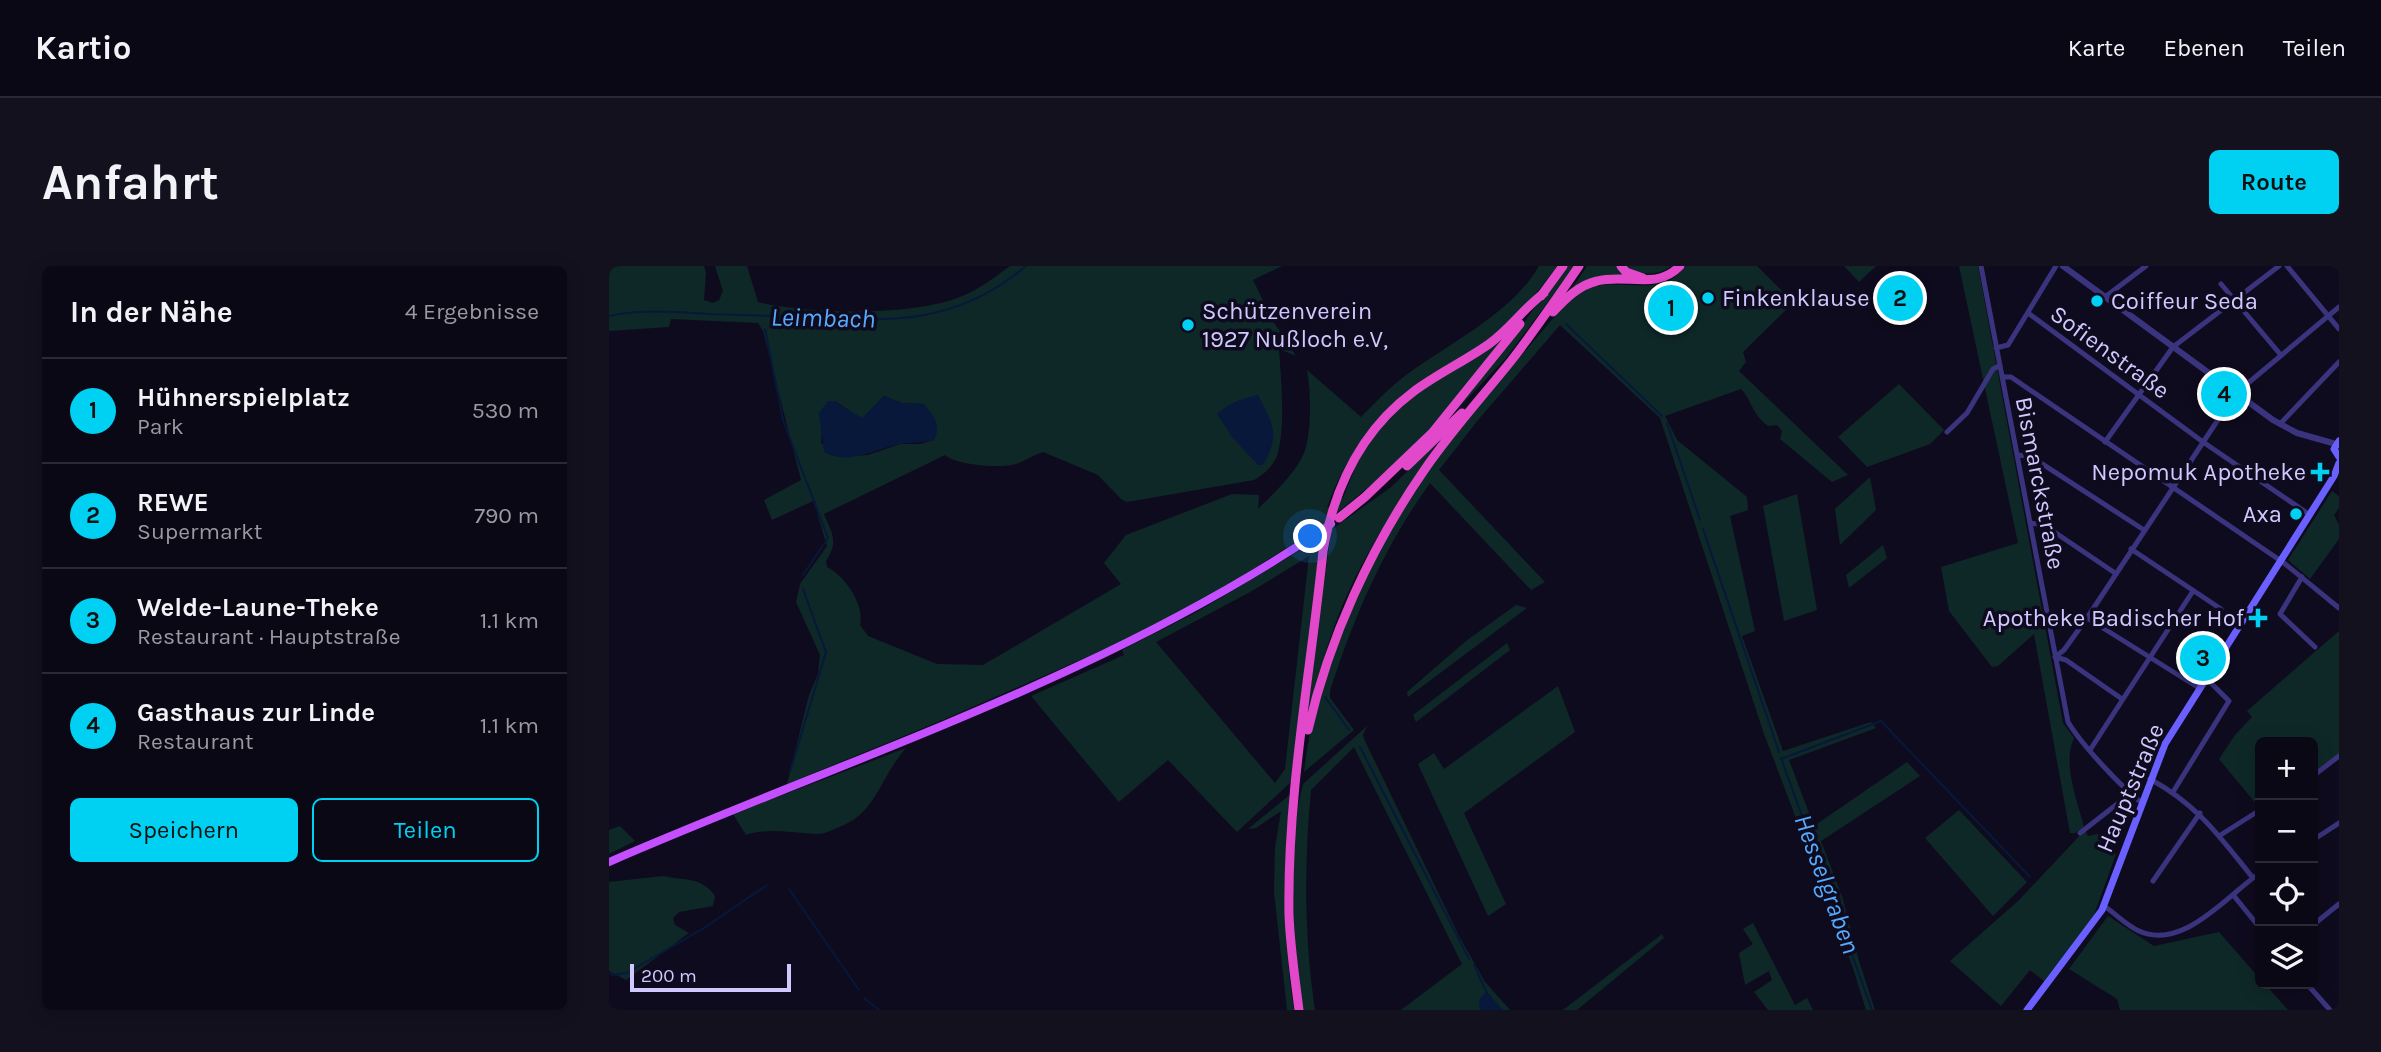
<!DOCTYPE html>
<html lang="de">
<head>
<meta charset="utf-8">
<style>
	:root { --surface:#0b0816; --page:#14111f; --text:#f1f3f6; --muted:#9a9aa1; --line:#2b2935; --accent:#00d1f3 }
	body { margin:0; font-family:Karla,sans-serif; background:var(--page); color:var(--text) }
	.controls { position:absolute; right:21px; bottom:21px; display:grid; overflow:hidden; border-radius:10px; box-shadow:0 4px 18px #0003 }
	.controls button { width:63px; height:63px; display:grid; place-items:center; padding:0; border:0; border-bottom:2px solid var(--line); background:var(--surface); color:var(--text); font:35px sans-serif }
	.scale { position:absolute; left:21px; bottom:18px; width:161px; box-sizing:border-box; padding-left:7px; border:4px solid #d1c8ff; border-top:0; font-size:19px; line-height:24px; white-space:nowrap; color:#d1c8ff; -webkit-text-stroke:5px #0f0b1e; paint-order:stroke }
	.you { position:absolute; left:702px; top:271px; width:24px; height:24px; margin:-18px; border:5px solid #fff; border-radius:50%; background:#1a73e8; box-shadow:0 0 0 10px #1a73e833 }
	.badge { display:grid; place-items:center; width:46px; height:46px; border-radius:50%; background:var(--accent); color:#111; font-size:23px; font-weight:700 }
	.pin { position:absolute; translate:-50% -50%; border:4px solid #fff; box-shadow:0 2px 7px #0006 }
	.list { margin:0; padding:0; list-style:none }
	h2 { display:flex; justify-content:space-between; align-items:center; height:91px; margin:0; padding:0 28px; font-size:30px }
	h2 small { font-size:23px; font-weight:400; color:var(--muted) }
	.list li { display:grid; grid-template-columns:46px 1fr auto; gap:21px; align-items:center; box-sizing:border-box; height:105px; padding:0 28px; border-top:2px solid var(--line) }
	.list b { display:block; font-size:26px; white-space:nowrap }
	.list p { margin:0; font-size:23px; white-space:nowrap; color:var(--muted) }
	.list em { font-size:23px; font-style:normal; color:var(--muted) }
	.actions { display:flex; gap:14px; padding:21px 28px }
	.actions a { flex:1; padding:16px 0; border:2px solid var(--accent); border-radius:10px; text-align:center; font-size:24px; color:var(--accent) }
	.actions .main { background:var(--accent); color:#111 }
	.icon { flex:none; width:38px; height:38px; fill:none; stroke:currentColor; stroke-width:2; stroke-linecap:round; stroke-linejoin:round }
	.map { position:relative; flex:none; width:1730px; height:744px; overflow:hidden; border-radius:10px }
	header { display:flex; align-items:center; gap:42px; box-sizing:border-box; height:98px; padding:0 35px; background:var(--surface); border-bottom:2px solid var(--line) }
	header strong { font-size:33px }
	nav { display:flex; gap:38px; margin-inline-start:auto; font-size:24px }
	.intro { display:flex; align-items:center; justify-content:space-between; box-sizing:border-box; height:168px; padding:0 42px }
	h1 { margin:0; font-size:49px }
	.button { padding:18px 32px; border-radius:10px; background:var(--accent); color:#111; font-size:24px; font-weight:700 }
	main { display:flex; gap:42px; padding:0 42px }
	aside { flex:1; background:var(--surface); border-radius:10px; box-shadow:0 4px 18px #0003 }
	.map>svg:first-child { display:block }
</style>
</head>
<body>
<header>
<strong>Kartio</strong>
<nav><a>Karte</a><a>Ebenen</a><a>Teilen</a></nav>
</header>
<div class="intro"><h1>Anfahrt</h1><a class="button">Route</a></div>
<main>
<aside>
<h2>In der Nähe<small>4 Ergebnisse</small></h2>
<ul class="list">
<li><span class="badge">1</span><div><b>Hühnerspielplatz</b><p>Park</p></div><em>530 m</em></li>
<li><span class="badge">2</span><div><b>REWE</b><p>Supermarkt</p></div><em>790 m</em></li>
<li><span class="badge">3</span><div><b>Welde-Laune-Theke</b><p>Restaurant · Hauptstraße</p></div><em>1.1 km</em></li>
<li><span class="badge">4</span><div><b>Gasthaus zur Linde</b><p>Restaurant</p></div><em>1.1 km</em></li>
</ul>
<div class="actions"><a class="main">Speichern</a><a>Teilen</a></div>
</aside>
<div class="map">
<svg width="1730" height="744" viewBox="0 0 1730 744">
	<rect width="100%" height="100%" fill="#0f0b1e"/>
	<path fill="#0e2828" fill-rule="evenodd" d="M0,0H95L97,7L95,34L104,37L110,34L114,25L106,0H138L149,36C201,48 295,50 346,33C366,26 384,13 401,0H673L644,14L664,55L687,90L670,83C672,115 677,159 668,190C665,199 653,210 645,214L518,236L512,233L489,209L434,186C424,189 413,197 403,199C387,202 348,199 336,189L215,248C223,268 230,275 217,295L218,301C236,310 256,339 251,359L259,370L328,398L374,399L512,318L495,297L517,269L623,228L650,229L649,243C664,228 687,207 695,187C703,166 702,126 698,104L752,151C765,138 778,124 792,113C836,79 902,49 930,0H948C927,29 903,57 874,78C855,92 833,101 813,114C769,144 735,192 718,242L734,232L748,197L769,164L803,131L902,64L817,168L779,205L713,259L632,311L584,339L494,384L336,453L178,518L200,429L209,408L211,389L187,336L191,318L218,280L209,250L206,234L163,254L155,234L192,214L154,65L149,57L62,53L60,61L0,65ZM275,130L293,137L315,138L325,174L311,178H291L259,189L230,191L212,177L213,158L226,135L253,153Z
		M955,0H966L897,92L841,151L914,58Z
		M978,0H1008L1021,10L962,24Z
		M1016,0H1062C1048,11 1030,9 1016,0Z
		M1077,0H1148L1179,31L1184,28L1189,32L1134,86L1137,96L1130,105L1239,209L1223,216L1171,173L1173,165L1168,159L1159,160C1142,147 1143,134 1132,123L1056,150L1068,174L1138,231L1139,244L1121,250L1146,365L1133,370L1174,485L1262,456L1267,462L1180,494L1205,560L1298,496L1311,510L1212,575L1233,630L1250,695L1266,744H1257L1244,702L1155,468L1051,152L951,59L869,154L830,204L936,316L922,324L821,217C775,281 745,350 721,425V432L745,464L695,506C708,392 769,268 839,178C874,132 914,89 951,44C960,35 970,24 982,21C1016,12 1052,33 1077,0Z
		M1235,0H1267L1250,16Z
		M1350,0H1369L1454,457L1465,472C1453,498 1468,533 1475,561L1466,567H1461L1425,368L1389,400L1383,401L1340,345L1332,301L1409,277Z
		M1290,118L1335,164L1321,178L1258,201L1229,171Z
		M828,177C791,234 752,290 728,353C716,385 707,418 698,451L722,264L781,222Z
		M1261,211L1267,244L1231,279L1226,243Z
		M1723,225L1730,230V242L1725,249L1730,259V273L1701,313L1679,294Z
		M1188,228L1208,344L1175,355L1154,240Z
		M712,272L683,515L628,566L559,494L510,536L422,430L515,389L513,384L588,346ZM700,290L676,503L666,517L547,376L643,325Z
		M1274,279L1278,292L1240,322L1237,309Z
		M907,339L918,342L799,431L798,426L857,375Z
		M1730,365V487L1704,508V476H1651V537L1648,539L1610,493L1626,469L1643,451L1638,445Z
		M898,377L901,384L807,456L804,449Z
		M949,420L966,466L855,547L897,638L879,650L809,498L825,487L835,503Z
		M758,460L754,469L756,475L850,670L876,716L901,744H792L853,698L745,481L702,524C695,599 695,670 706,744H694L686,686L683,601L689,540L694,518Z
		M297,482C270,512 268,548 228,562C221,565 215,568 207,568C185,567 159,561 137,569L124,548Z
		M683,527C675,602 673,669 685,744H678L665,626L666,582L672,545L647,562L639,563Z
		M1350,544L1418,616L1384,650L1316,572Z
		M11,560L26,575L0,588V564Z
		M1476,564L1479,570L1489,568L1507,588L1485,649L1435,715L1421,704L1392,740L1341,695L1409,635Z
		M54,610C76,615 92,610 106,630L104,640L70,646L64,652L66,659L80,667L17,714L0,705V616Z
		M1499,650L1545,680L1610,666L1651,713V718H1656L1679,744H1511L1508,733L1460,703Z
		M1144,657L1186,739L1198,732L1204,744H1159L1145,726L1163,714L1160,705L1136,719L1130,687L1144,678L1134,663Z
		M1053,668L1055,672L968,744H954Z"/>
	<path fill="#07183b" d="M649,129C664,159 672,167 654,199H649L623,171L608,148C620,137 634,132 649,129Z
		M275,130L293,137L315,138C324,149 333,159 325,174C314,177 303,176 291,178C266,183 240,200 215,186L210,147L219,135H225L253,152Z
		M877,726H878L894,744H872L870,740L871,732Z"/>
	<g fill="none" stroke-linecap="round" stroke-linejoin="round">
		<path stroke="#07183b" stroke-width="2" d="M0,50C33,43 67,46 100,48C132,49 164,50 196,51C281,56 348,59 417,0
			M957,58L1053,150
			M156,63L174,154L219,272L194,309
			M1058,157L1091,254
			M1094,263L1170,486
			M716,431L740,464
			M751,481L860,693
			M1172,492L1263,744
			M1172,493L1272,455L1421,611
			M181,506L217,386L194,323
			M180,623L250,724
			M865,699L878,727
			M0,707L4,709L18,707L95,662L158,619
			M255,732L270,744"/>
		<path stroke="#3a347f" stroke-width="5" d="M1372,0L1459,456C1473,479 1511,520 1533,537
			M1678,0L1730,63
			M1612,18L1671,88
			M1496,31L1537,0
			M1419,47L1594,176L1701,249
			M1387,82L1399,79L1447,0
			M1393,111H1402L1675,297L1730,342
			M1671,158L1730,96
			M1338,166L1358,147L1384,103L1390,100
			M1496,176L1564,81L1670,0
			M1408,189L1421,190L1535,264
			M1421,257L1435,259L1506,307
			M1522,283L1612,343
			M1693,311L1671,348L1706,381
			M1478,352L1590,422
			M1446,391L1455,384L1478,352L1626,128L1730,41
			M1446,391L1457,394L1513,433
			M1481,484L1584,325
			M1704,510L1730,490
			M1541,513C1590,540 1610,570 1644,612
			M1564,526L1620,435L1597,412
			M1471,567L1521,528
			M1610,570L1651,544
			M1704,574L1730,557
			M1544,615L1591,547
			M1625,630L1651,662
			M1495,640C1507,648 1517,659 1530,665C1575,685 1619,628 1651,607
			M1704,659L1730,638
			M1698,718L1721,744"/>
		<path stroke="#3a347f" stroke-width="6" d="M1454,0L1664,154L1688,167L1727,178"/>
		<path stroke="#6a5fff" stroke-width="7" d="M1730,175L1725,183L1730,191
			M1418,744L1493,644L1556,478L1725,210L1730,197"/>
		<path stroke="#c44fff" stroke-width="8" d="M0,596C244,490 501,410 722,258"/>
		<path stroke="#e249ca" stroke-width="9" d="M1012,0L1017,6L1034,12
			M932,30L954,0
			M944,46C956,33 970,19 988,15C1018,7 1047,25 1071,0
			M798,200L853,147
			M730,252L756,231L823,167L911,58
			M699,464C720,372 762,281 816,203C842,165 873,131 902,95C926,64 948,32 970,0
			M690,744C686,712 681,680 680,648C678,527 702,405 714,285C725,223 752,165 804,126C828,108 856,95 880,78C901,63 915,42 935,27"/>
	</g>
	<g fill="#00d1f3" stroke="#0f0b1e" stroke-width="2.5">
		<circle cx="1099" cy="32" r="7"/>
		<circle cx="1488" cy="35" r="7"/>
		<circle cx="579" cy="59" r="7"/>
		<path d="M1707.5 195.5h7v7h7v7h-7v7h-7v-7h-7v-7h7z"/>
		<circle cx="1687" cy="248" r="7"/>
		<path d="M1645.5 341.5h7v7h7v7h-7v7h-7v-7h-7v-7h7z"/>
	</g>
	<g text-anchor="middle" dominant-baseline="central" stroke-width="7" stroke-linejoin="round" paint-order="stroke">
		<g font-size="24" fill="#d1c8ff" stroke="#0f0b1e" text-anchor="start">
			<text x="1113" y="32">Finkenklause</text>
			<text x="1502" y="35">Coiffeur Seda</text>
			<text x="593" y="45">Schützenverein<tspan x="593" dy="28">1927 Nußloch e.V,</tspan></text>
			<text x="1697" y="206" text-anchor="end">Nepomuk Apotheke</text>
			<text x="1673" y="248" text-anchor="end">Axa</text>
			<text x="1635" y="352" text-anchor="end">Apotheke Badischer Hof</text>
		</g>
		<g font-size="24" fill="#d1c8ff" stroke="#0f0b1e">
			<text transform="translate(1501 86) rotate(36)">Sofienstraße</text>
			<text transform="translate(1431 217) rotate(79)">Bismarckstraße</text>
			<text transform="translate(1521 522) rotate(-67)">Hauptstraße</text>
		</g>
		<g font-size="26" font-style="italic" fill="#56aaff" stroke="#0f0b1e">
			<text transform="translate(214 52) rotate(1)">Leimbach</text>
			<text transform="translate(1218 618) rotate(70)">Hesselgraben</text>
		</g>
	</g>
</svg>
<div class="controls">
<button>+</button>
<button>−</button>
<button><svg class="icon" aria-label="locate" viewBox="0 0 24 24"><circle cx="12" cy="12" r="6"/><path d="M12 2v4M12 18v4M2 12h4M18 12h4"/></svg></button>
<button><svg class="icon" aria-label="layers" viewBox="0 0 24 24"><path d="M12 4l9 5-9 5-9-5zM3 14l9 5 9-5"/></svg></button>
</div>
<div class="scale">200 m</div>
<div class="you"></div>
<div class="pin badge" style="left:1062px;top:42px">1</div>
<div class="pin badge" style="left:1291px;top:32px">2</div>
<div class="pin badge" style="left:1594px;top:392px">3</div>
<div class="pin badge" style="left:1615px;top:128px">4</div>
</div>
</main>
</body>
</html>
